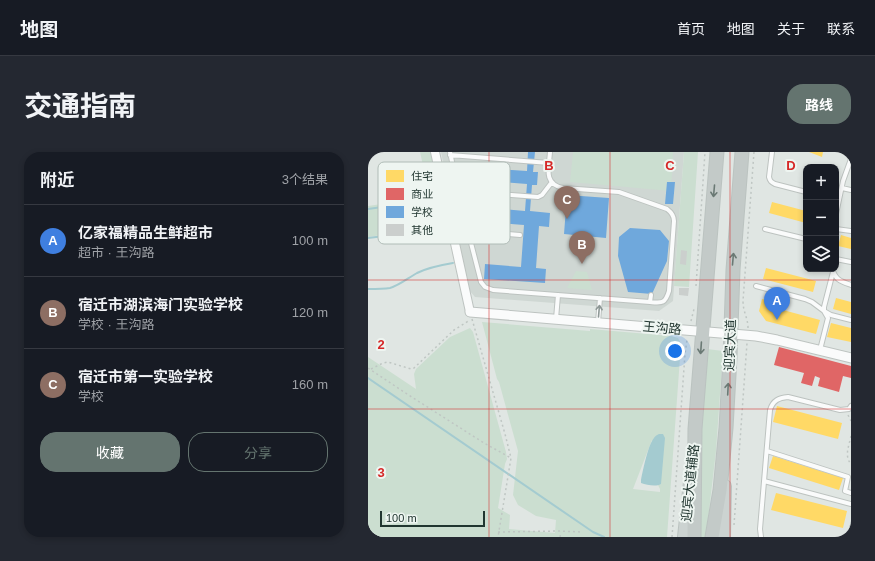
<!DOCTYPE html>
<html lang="zh">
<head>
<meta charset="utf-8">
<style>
	:root { --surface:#171b24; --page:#242831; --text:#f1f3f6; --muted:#9ea1a6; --line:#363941; --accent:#64746f }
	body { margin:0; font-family:Helvetica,"Noto Sans SC",sans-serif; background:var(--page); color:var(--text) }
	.controls { position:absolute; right:12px; top:12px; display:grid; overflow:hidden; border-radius:8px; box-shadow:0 2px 6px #0003 }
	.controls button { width:36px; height:36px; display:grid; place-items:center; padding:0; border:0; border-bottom:1px solid var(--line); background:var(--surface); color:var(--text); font:20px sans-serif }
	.scale { position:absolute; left:12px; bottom:10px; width:105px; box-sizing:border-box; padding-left:4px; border:2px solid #213630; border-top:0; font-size:11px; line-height:14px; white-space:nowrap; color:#213630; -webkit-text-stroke:3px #eef5f1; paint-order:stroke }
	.you { position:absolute; left:307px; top:199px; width:14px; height:14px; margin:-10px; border:3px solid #fff; border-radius:50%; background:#1a73e8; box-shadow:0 0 0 6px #1a73e833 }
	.badge { display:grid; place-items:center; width:26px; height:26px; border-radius:50%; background:var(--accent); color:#fff; font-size:13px; font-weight:700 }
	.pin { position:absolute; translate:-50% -33px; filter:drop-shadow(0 1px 2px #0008) }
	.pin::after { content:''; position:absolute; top:21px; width:14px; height:12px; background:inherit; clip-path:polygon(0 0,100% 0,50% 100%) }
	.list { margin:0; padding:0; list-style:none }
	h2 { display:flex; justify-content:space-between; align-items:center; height:52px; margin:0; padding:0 16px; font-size:17px }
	h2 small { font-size:13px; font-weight:400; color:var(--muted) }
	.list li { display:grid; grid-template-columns:26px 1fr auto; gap:12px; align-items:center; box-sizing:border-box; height:72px; padding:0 16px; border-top:1px solid var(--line) }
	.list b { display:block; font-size:15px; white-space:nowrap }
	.list p { margin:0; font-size:13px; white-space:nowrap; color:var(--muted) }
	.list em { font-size:13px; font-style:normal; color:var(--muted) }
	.actions { display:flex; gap:8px; padding:12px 16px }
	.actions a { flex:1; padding:9px 0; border:1px solid var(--accent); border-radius:16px; text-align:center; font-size:14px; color:var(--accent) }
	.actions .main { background:var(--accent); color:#fff }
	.icon { flex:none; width:22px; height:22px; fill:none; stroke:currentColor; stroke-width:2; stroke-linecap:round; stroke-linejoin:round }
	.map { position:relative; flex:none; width:483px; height:385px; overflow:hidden; border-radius:16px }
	header { display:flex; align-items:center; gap:24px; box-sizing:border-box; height:56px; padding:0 20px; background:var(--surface); border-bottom:1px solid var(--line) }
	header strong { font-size:19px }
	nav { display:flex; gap:22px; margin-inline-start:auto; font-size:14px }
	.intro { display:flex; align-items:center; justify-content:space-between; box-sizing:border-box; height:96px; padding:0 24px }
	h1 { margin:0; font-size:28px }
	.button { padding:10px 18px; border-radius:16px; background:var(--accent); color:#fff; font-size:14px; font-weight:700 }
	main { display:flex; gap:24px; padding:0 24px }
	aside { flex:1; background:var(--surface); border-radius:16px; box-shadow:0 2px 6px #0003 }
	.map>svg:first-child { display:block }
</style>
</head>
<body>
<header>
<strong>地图</strong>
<nav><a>首页</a><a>地图</a><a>关于</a><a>联系</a></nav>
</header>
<div class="intro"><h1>交通指南</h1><a class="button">路线</a></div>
<main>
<aside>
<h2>附近<small>3个结果</small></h2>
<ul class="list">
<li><span class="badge" style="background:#3f7fe0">A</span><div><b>亿家福精品生鲜超市</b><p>超市 · 王沟路</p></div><em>100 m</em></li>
<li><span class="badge" style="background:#8d6e63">B</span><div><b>宿迁市湖滨海门实验学校</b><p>学校 · 王沟路</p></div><em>120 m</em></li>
<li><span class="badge" style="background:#8d6e63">C</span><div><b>宿迁市第一实验学校</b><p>学校</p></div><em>160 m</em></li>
</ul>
<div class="actions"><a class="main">收藏</a><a>分享</a></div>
</aside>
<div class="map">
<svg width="483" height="385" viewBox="0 0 483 385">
	<rect width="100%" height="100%" fill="#e0e6e3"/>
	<path fill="#cfd7d3" d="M73,0H316L305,149L291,159L107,145L101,138Z"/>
	<path fill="#cbded0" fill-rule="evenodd" d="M52,0H64L80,73L0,85V54L62,45Z
		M205,0H305L303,39L202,30Z
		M316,0H330L321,135L306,134Z
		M208,119L219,120L224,138L199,136Z
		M114,170L222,179V177L303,184L310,186L313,192L299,385H0V205L48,237L46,222L48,217L82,185L102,176L105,180L138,300L139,307L137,312L130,356L142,363L141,377L187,381L188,368L168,364L150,353L145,343L150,299L131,230L129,227ZM284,288L293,332L290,333L292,337V340L265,337Z
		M339,197L355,199L348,299L338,385H332L333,291Z"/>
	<path fill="#a4cbd0" d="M291,282H295L297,286L293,332C288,335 279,333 273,331V328C275,318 280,293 286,286C288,283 288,284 291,282Z"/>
	<path fill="#ffd966" d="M441,0H455L454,5Z
		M404,50L438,59V71L401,61Z
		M473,83L483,86V97L470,94Z
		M398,116L448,129L445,140L395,127Z
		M468,146L483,150V162L465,157Z
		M394,147L417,153L415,158L452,168L448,182L398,169L391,159Z
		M463,171L483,176V190L459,185Z
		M409,254L474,271L470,287L405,270Z
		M405,304L475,326L471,338L401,316Z
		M408,341L479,359L475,376L403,358Z"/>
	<path fill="#e06666" d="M411,195L483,214V226L475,224L471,240L450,234L452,226L447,224L444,234L433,231L436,221L406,213Z"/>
	<path fill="#6fa8dc" d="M160,0H167L165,20H170L169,33H164L162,59L182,61L181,75L171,74L168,116L178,117L177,131L116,127L117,112L153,115L156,73L109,69L110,55L157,59L159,32L106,28V19H111V16L159,19Z
		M299,30H307L305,52H297Z
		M199,43L241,46L238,86L196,82Z
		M262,76L292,78L301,89L299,109L284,142L260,140L250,104L251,85Z"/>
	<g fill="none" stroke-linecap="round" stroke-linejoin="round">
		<path stroke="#a4cbd0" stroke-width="2" d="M0,57L57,49
			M0,86L65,78
			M0,137C7,137 15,137 22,136C32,133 40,126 49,121C61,115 73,113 85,111
			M0,226L225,380L236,385"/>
	</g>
	<path fill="#cbcfcd" d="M313,98L319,99L318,113L312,112Z
		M311,136H321L320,144L311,143Z"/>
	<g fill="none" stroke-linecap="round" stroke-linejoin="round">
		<g stroke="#bdc3c0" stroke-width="6">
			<path id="service" d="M82,0L92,48L113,130L117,135L125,138L282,150C294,151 297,152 301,139L306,69C306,63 303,60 299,57L251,40L195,36C175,32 181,15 182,0
				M404,0L401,25C402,29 403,30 407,32L438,40
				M82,3L181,11
				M474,36L483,38
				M90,39L170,45L174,43L184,30
				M468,62L475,29L483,7
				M397,77L438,87
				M468,77L483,79
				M100,79L152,83
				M468,107L483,110
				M464,117C468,128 472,129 483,133
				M388,134L437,147L444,150L456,159L463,163L483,168
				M282,150L283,143
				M188,167L190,143
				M230,170L232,146
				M452,198L460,166L456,159V155L465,120
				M399,299L480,325L477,339L483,341
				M396,329L483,352
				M393,385L392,377L402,258C405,248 411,246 420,245L472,258L481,257L483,254"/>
		</g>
		<g stroke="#bdc3c0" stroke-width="10">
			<path id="minor" d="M67,0L102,160"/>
		</g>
		<g stroke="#bdc3c0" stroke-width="11">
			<path id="tertiary" d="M102,160L388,184L409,188L483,206"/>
		</g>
		<g stroke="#bbc3c0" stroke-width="14">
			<path id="primary" d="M316,385L322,330
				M356,385L357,334"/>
		</g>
		<g stroke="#bbc3c0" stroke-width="15">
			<path id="trunk" d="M326,385L327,277L349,0
				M344,385L352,338L358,276L362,205L365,118L374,0"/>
		</g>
		<path stroke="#bfc6c3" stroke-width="1.5" stroke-dasharray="2 3" stroke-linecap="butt" d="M328,134L337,0
			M104,167L137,282L143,306L130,385
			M323,169L326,157
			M380,176C380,166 375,160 375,149L386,0
			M0,216L39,242L116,291L143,306
			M3,217L15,211L20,210L43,217L46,216L86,178L102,168
			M480,263L483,269
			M483,284C481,294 476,304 483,312
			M366,373L379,191
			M130,380L190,379L215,380
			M192,385L193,380
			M304,385L317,202L319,188
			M479,385L483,370"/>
		<use href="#service" stroke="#fafbfb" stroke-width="4"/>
		<use href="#minor" stroke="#fafbfb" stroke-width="8"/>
		<use href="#tertiary" stroke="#fafbfb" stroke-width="9"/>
		<use href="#primary" stroke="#ccd3d1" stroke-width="12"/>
		<use href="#trunk" stroke="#c3cac8" stroke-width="13"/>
	</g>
	<defs><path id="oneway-shaft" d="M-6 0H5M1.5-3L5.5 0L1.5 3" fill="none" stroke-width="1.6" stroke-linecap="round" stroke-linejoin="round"/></defs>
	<g stroke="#6a7974">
		<use href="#oneway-shaft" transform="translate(346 39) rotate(95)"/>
		<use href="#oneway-shaft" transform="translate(365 107) rotate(-85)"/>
		<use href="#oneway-shaft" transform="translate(333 196) rotate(94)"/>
		<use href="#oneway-shaft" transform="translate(360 237) rotate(-87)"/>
	</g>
	<use stroke="#8e9896" href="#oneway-shaft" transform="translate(231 159) rotate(-85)"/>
	<path fill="none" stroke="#d62828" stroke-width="1" stroke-opacity="0.55" d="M121,0V385M242,0V385M362,0V385M0,128H483M0,257H483"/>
	<g text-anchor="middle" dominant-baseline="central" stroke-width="4" stroke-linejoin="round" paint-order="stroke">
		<g font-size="13" fill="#213630" stroke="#eef5f1">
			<text transform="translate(294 176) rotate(5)">王沟路</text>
			<text transform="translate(362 193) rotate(-88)">迎宾大道</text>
			<text transform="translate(322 331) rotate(-84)">迎宾大道辅路</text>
		</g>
	</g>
	<rect x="10" y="10" width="132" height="82" rx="6" fill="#eef5f1" stroke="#b0bcb7" stroke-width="1"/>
	<rect x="18" y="18" width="18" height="12" fill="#ffd966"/>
	<rect x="18" y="36" width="18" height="12" fill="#e06666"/>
	<rect x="18" y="54" width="18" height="12" fill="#6fa8dc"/>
	<rect x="18" y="72" width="18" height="12" fill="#cbcfcd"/>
	<g font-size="11" fill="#213630">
		<text x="43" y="28">住宅</text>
		<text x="43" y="46">商业</text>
		<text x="43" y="64">学校</text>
		<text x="43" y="82">其他</text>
	</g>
	<g font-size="13" text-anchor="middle" font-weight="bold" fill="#d62828" stroke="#eef5f1" stroke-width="4" stroke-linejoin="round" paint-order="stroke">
		<text x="181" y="18">B</text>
		<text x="302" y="18">C</text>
		<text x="423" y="18">D</text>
		<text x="13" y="197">2</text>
		<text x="13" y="325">3</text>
	</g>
</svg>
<div class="controls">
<button>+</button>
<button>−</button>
<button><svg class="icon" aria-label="layers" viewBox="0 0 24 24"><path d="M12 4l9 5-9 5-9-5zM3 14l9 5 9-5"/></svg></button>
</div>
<div class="scale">100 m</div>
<div class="you"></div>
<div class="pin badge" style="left:409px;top:168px;background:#3f7fe0">A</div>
<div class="pin badge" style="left:214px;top:112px;background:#8d6e63">B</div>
<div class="pin badge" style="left:199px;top:67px;background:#8d6e63">C</div>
</div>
</main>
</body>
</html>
